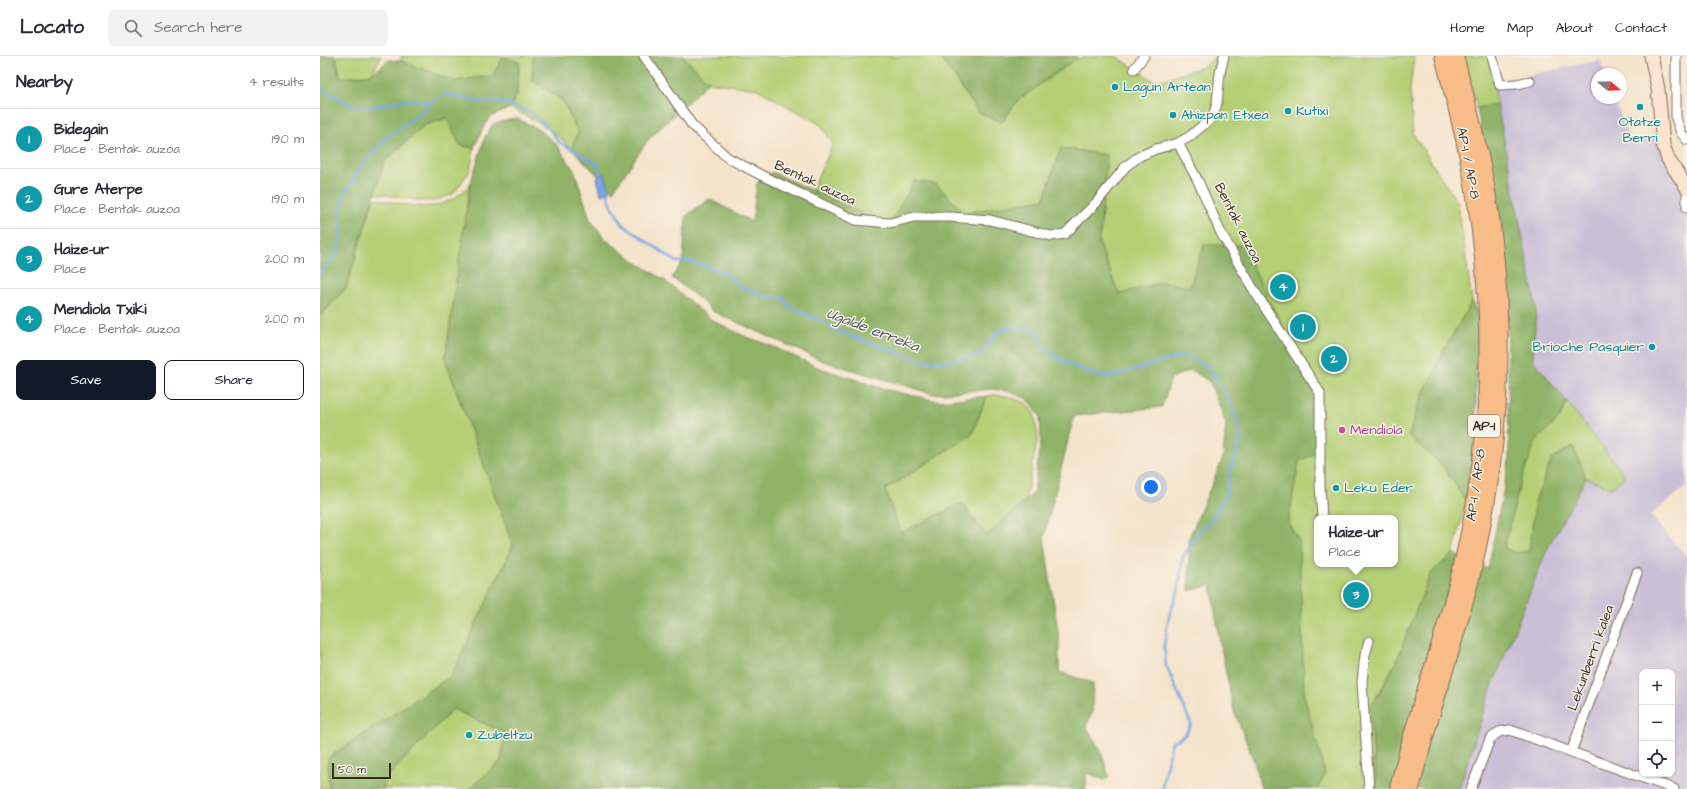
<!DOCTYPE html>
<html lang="en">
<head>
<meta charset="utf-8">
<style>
	:root { --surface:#fff; --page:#f2f2f3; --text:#2b2b33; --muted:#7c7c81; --line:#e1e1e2; --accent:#111827 }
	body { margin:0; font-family:"Architects Daughter",sans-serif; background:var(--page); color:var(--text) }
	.controls { position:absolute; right:12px; bottom:12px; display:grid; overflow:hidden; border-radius:8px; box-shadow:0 1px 3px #0004 }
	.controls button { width:36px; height:36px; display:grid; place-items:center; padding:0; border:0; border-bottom:1px solid var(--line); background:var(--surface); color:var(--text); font:20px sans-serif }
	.compass { position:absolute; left:1271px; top:12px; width:36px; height:36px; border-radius:50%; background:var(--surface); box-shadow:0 1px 3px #0004; rotate:109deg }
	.scale { position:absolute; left:12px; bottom:10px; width:59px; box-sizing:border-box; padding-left:4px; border:2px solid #3b2a1e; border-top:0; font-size:11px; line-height:14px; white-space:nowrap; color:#3b2a1e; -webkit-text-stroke:3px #f7f3e8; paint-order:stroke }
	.you { position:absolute; left:831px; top:431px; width:14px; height:14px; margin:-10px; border:3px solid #fff; border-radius:50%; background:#1a73e8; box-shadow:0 0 0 6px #1a73e833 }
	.badge { display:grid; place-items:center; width:26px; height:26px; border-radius:50%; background:var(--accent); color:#fff; font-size:13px; font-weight:700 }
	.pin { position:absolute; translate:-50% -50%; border:2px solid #fff; box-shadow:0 1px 4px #0006 }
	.popup { position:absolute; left:994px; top:459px; width:84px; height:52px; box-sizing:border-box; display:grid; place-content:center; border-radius:8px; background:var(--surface); filter:drop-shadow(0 1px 3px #0005); font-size:13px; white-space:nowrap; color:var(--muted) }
	.popup b { font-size:15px; color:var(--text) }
	.popup::after { content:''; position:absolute; left:50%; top:100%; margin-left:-8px; border:8px solid transparent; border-top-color:var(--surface) }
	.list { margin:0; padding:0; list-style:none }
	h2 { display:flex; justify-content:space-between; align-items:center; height:52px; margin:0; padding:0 16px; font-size:17px }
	h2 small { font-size:13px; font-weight:400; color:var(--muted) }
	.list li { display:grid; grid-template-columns:26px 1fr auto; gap:12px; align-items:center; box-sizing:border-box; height:60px; padding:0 16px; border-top:1px solid var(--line) }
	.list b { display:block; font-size:15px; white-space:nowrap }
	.list p { margin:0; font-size:13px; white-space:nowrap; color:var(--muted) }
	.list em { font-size:13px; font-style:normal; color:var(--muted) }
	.actions { display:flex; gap:8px; padding:12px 16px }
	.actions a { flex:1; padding:9px 0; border:1px solid var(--accent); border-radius:8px; text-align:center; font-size:14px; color:var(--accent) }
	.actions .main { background:var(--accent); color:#fff }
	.icon { flex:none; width:22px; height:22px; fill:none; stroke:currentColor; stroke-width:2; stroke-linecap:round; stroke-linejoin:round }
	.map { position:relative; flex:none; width:1367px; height:733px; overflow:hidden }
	header { display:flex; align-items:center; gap:24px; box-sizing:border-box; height:56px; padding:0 20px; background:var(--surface); border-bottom:1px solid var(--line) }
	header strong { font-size:19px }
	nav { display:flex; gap:22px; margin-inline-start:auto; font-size:14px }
	.search { width:280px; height:36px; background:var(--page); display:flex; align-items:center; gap:10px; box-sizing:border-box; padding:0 14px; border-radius:8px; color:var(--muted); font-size:15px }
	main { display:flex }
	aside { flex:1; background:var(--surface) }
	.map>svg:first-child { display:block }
</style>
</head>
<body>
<header>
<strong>Locato</strong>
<div class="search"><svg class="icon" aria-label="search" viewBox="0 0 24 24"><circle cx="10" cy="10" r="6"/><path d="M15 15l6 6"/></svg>Search here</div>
<nav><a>Home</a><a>Map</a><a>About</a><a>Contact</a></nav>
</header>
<main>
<aside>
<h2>Nearby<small>4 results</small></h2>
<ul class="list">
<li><span class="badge" style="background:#0f9aa8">1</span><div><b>Bidegain</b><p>Place · Bentak auzoa</p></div><em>190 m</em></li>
<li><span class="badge" style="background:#0f9aa8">2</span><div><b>Gure Aterpe</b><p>Place · Bentak auzoa</p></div><em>190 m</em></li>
<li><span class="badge" style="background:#0f9aa8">3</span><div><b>Haize-ur</b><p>Place</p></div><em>200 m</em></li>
<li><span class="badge" style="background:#0f9aa8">4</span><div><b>Mendiola Txiki</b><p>Place · Bentak auzoa</p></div><em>200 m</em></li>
</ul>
<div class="actions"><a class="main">Save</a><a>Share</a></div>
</aside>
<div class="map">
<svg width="1367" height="733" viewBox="0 0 1367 733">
	<rect width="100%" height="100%" fill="#f7f3e8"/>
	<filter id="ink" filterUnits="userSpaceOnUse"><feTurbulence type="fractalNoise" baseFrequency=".025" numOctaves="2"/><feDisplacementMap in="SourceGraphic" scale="8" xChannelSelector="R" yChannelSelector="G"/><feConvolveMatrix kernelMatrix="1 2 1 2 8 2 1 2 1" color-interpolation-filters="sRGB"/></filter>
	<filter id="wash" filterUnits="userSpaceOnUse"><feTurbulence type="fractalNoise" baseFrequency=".012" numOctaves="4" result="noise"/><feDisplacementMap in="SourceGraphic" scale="16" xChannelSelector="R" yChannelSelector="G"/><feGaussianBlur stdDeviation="0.9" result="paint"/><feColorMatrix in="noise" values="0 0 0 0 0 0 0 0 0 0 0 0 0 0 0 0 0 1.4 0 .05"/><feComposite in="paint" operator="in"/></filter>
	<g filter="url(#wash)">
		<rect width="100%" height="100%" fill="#f5e4cc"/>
		<path fill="#cabfd6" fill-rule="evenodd" d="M1280,4L1285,18H1277V42H1294L1310,86L1346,78L1351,104L1367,126V430L1330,459L1367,501V733H1139L1170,636L1228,491L1266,422L1291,432L1305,420L1213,304L1216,251L1173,27ZM1322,616H1352V718H1322Z"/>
		<path fill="#b4cf75" stroke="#787c4a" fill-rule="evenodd" d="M16,0H61L52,18L21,23Z
			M81,0H213L212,24L243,45L258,77L251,92C233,74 213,62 190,52L197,40L200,6L184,2L174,20L136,26L81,5Z
			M363,0H620L658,56L682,66L698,44L756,3L777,0H796L835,26L885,10L895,0H1094L1090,33L1093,78L1138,147L1152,245L1122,298L1098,350L1089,380L1122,409L1146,445L1133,498L1111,517L1076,606L1050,653L1056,733H997L1005,718L984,639L979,485L968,467L979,405L884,189L869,232L843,226L799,239L779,187L787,99L741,92L724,143L644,157L616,128L569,170L492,134L513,88L501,69L437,33L388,26ZM997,462H1075V508H997Z
			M1144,0H1169L1177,48L1157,52Z
			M128,62L140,89L154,92L150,115L133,138L115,145H100L55,137L64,106L104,69Z
			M150,129L125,303L193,490L131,620L8,702L9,733H0V260L26,232L54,142C93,150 118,161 150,129Z
			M674,339L687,340L706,347L714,357L718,381L705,446L666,480L642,447L581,477L565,434L652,378L667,340Z
			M1247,346L1305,420L1291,432L1266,422L1253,390L1232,403L1216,443L1209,495L1195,497L1184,492L1200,428L1215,385L1239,363Z
			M133,653L185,677L181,705L149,733H63L65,723Z"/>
		<path fill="#8fb266" stroke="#656e42" d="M0,0H15L20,22L52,18L69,4L81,5L135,25L173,19L183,1L199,6L196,39L190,52L170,61L164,70L154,92L140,89L127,62L104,69L64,106L26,232L0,260Z
			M213,0H363L388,26L328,84L293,135L251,92L258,77L243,45L212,24Z
			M620,0H757L756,3L698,44L682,66L658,56Z
			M1177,48L1216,251L1213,304L1247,346L1239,363L1215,386L1200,428L1184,492L1196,497L1209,495L1216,443L1232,403L1253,390L1266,422L1228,491L1170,636L1139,733H1057L1050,653L1076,606L1111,517L1133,498L1168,513L1189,406L1187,229L1157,52Z
			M196,62L220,74L237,89L255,116L270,163L285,183L319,208L343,223L392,264L424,280L452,290L497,311L564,333L618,345L667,340L652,378L565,434L581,477L642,447L666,480L714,437L721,382L720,360L713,349L706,342L687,335L673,333L613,338L503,305L392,255L379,242L352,222L363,205L366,160L389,143L432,166L437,127L452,116L569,170L594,125L616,128L644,157L724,143L741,92L787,99L779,187L799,238L843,226L869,231L884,189H922L995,336L998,397L979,405L968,467L979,485L984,639L1005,718L997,733H941L934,705L914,655L900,587L891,529L869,535V482L903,402L906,368L890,326L871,314L851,322L842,351L754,360L724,482L739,582V616L773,627L772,657L766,670L781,695L789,721L784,724L766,716V733H149L181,705L185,677L133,653L65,723L63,733H9L8,702L131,620L193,490L125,303L150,129L165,81L173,68Z
			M1152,245L1158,257L1155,387L1146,445L1122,409L1089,380L1098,350L1122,298Z"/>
		<path fill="#79a7e2" stroke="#5a6880" d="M281,118H285L290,136L281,139L277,122Z"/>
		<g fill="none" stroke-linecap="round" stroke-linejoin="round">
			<path stroke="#79a7e2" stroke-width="2.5" d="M0,32C11,38 21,46 33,49C60,57 83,36 109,47
				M286,134L292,150L303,169L357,206L369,205L404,216L419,230L448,241L463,242L469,250L501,265L519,276L601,305H628L661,299L676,277L688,272H707L720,278L725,291L739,303L778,320H793L864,299L887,310L905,336L915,357L921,384L911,412L905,441L892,463L879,475L863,501L858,535L849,560L844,589L846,609L871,668C867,678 863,682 852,686L843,725V733
				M0,217L18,196L21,177L20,155L27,132L46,105L69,80L101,57L109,47L127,38L161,46H183L211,57L225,68L239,86L274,106L278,110L282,122"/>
		</g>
	</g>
	<g filter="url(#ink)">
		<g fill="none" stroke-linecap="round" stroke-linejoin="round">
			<g stroke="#7c6b5b" stroke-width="11">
				<path id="street" d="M324,0L372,69L408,102L441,119L535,164L570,167L594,161H630L670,164L731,180L745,178L776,147L806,110L820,100L836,93L858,87L869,81L893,61L897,47L900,17L904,0
					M1172,0L1180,29L1197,28L1210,25
					M1356,0V62L1361,77L1367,84
					M814,13L824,0
					M858,87L879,127L901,177L935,236L1000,337V429L1002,462
					M1367,140V152
					M1251,696L1317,517
					M1049,733L1042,626L1045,599L1049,585
					M1151,733L1170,683L1179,676L1190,674L1354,733"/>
			</g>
			<g stroke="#7c6b5b" stroke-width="15">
				<path id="secondary" d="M1331,0L1338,33L1343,88L1348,103L1367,132"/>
			</g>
			<g stroke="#7c6b5b" stroke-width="18">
				<path id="highway" d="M1078,733C1095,657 1124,584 1142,509C1172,384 1175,254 1153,128C1146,85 1134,42 1123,0
					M1091,733C1109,657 1137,585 1154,509C1183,383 1188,252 1165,124C1157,82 1146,41 1135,0"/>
			</g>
			<use href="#street" stroke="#fff" stroke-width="9"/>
			<use href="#secondary" stroke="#fce5d0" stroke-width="13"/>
			<use href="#highway" stroke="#f8bd89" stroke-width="16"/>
		</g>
	</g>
	<g fill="#0f9aa8" stroke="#f7f3e8" stroke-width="1.5">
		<circle cx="795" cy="31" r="4"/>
		<circle cx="1320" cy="51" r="4"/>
		<circle cx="968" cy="55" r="4"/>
		<circle cx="853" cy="59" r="4"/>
		<circle cx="1332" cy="291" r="4"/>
		<circle cx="1016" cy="432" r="4"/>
		<circle cx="149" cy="679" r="4"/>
	</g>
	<circle fill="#d1479c" stroke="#f7f3e8" stroke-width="1.5" cx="1022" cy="374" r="4"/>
	<g text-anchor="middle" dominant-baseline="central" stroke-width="3" stroke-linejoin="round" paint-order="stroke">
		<rect fill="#f7f3e8" stroke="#73665b" stroke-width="1" x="1148" y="359" width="32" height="22" rx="3"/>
		<g font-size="13" font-weight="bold" fill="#3b2a1e">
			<text x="1164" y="370">AP-1</text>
		</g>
		<g font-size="14" fill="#0d838f" stroke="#f7f3e8" text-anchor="start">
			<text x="803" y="31">Lagun Artean</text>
			<text x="976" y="55">Kutixi</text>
			<text x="861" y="59">Ahizpan Etxea</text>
			<text x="1320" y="66" text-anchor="middle">Otatze<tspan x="1320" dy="16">Berri</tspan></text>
			<text x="1324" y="291" text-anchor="end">Brioche Pasquier</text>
			<text x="1024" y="432">Leku Eder</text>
			<text x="157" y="679">Zubeltzu</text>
		</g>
		<g font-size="14" fill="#3b2a1e" stroke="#f7f3e8">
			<text transform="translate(1148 107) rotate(79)">AP-1 / AP-8</text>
			<text transform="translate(495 127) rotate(25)">Bentak auzoa</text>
			<text transform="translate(918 167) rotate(63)">Bentak auzoa</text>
			<text transform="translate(1156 429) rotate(-82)">AP-1 / AP-8</text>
			<text transform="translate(1271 602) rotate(-70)">Lekunberri kalea</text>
		</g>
		<g font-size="14" fill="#b23c85" stroke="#f7f3e8" text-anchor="start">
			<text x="1030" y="374">Mendiola</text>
		</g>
		<g font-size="15" font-style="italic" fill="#515663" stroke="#f7f3e8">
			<text transform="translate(553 274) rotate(21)">Ugalde erreka</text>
		</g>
	</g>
</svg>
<div class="controls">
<button>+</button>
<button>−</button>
<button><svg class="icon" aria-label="locate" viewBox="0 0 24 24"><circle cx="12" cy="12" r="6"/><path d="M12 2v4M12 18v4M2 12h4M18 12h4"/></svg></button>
</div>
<svg class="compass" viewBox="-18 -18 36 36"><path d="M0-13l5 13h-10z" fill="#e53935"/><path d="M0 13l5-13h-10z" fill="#7c7c81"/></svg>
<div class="scale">50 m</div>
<div class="you"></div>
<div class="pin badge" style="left:983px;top:271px;background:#0f9aa8">1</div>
<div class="pin badge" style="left:1014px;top:303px;background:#0f9aa8">2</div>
<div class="pin badge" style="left:1036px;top:539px;background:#0f9aa8">3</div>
<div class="popup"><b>Haize-ur</b>Place</div>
<div class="pin badge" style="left:963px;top:231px;background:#0f9aa8">4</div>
</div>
</main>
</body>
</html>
